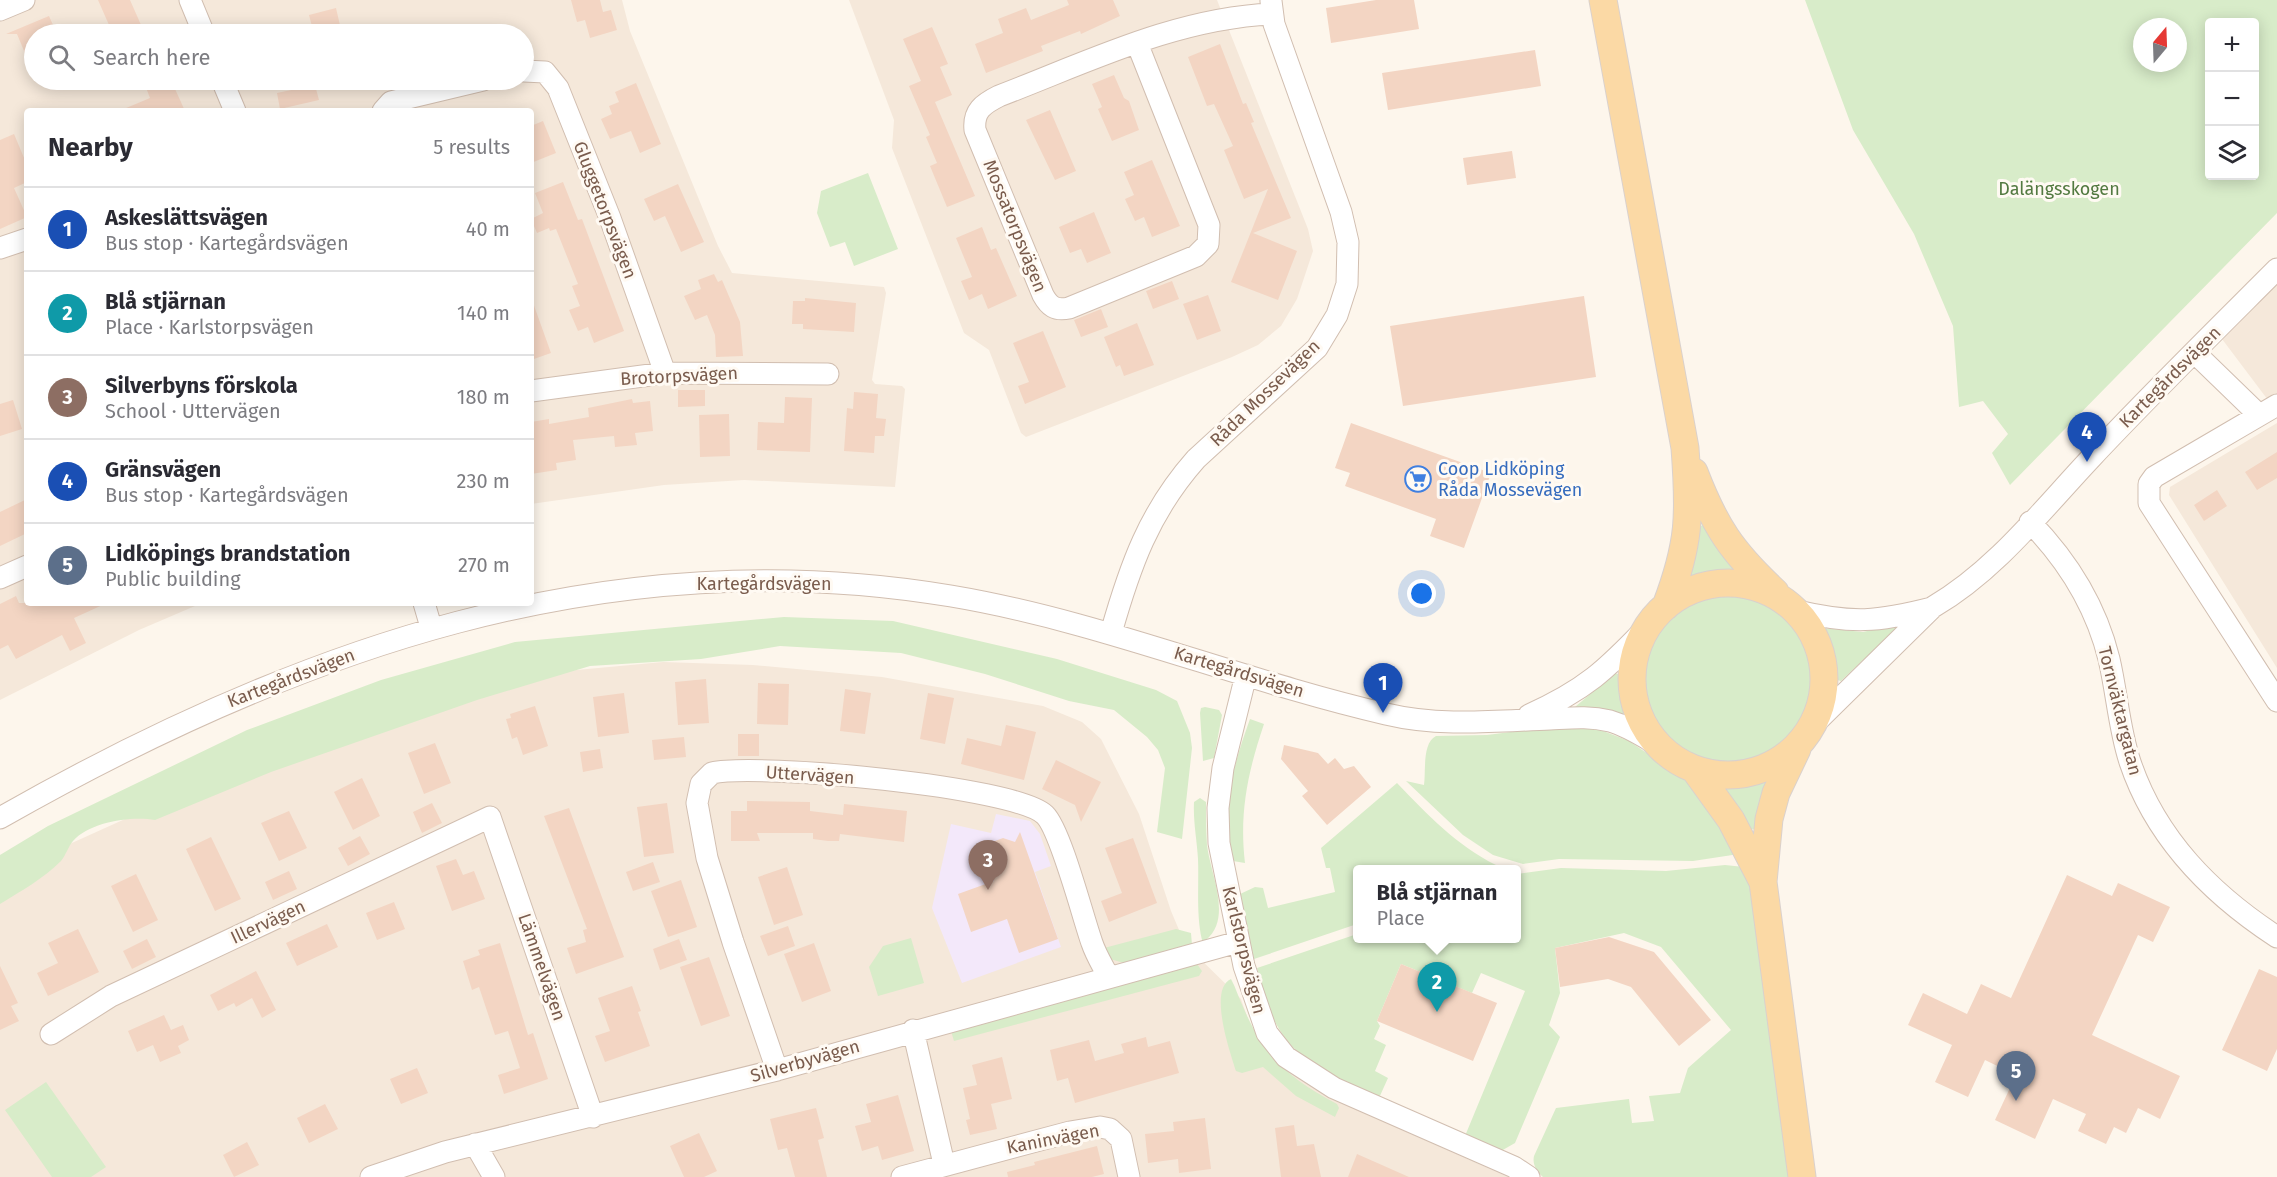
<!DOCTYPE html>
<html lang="en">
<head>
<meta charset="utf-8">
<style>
	:root { --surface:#fff; --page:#f7f7f7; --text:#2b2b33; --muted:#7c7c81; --line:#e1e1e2; --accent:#0b8043 }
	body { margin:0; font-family:"Fira Sans",sans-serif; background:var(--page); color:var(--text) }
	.controls { position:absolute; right:18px; top:18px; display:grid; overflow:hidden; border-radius:6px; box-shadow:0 3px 15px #0003 }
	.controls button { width:54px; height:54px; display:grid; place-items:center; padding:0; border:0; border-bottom:2px solid var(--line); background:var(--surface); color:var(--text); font:30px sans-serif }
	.compass { position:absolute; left:2133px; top:18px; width:54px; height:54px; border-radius:50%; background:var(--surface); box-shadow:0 3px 15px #0003; rotate:19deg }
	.you { position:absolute; left:1422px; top:594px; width:21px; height:21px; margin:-15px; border:4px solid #fff; border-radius:50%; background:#1a73e8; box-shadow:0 0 0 9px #1a73e833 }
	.badge { display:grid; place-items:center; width:39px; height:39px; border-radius:50%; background:var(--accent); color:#fff; font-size:20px; font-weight:700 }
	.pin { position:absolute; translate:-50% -50px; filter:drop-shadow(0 2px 3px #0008) }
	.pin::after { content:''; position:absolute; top:32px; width:21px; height:18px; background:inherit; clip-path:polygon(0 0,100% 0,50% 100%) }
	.popup { position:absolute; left:1353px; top:865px; width:168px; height:78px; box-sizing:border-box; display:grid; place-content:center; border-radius:6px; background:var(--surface); filter:drop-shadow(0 2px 4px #0005); font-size:20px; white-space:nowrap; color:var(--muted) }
	.popup b { font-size:22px; color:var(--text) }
	.popup::after { content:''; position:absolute; left:50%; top:100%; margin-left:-12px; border:12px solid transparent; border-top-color:var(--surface) }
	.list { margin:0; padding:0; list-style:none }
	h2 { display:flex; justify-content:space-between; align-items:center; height:78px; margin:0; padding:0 24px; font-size:26px }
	h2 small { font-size:20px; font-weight:400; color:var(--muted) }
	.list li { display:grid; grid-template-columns:39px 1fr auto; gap:18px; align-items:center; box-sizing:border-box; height:84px; padding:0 24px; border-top:2px solid var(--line) }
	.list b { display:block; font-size:22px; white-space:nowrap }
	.list p { margin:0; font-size:20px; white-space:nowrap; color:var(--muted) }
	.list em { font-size:20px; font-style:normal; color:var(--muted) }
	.icon { flex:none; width:33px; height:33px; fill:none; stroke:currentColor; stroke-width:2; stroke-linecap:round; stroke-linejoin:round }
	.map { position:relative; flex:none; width:2277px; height:1177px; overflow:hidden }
	.search { position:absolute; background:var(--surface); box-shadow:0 3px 15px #0003; left:24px; top:24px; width:510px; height:66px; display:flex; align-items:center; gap:15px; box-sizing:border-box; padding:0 21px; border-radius:33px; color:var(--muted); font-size:22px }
	.panel { position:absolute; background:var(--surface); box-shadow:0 3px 15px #0003; left:24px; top:108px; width:510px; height:498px; border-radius:6px }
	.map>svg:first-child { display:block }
</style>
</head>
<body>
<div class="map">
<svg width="2277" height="1177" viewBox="0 0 2277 1177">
	<rect width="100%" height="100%" fill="#fdf6ec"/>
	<path fill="#f5e8da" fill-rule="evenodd" d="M0,0H622L630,31L718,246L732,273L884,287L886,293L872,380L875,384L902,386L905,389L895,487L744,480L664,485L531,504V111H27V603H202L139,630L0,700ZM34,34H524V80H34Z
		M849,0H1217L1308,229L1313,251L1297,299L1281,326L1258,345L1232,357L1026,437L1021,433L989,350L964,333L892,148L894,120Z
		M2277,284V412L2222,339Z
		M2277,423V668L2169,495L2170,487Z
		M663,662L753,665L882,677L1043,706L1082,722L1101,739L1139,814L1171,911L1185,944L1241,999L1255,1040L1271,1061L1329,1097L1508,1177H0V887L63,847L187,791L555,672Z"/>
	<path fill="#f3e8fa" d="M996,814L1030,821L1040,834L1051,866L1035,872L1061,947L962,983L932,908L951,824L991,833Z"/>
	<path fill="#d8ecc9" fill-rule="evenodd" d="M1805,0H2277V213L2010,485L1992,453L2008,434L1983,401L1959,407L1953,326L1914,234L1853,130ZM2210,22H2254V176H2210ZM2142,27H2178V63H2142Z
		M868,173L898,249L854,266L845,242L830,247L817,213L821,191Z
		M1704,525L1735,568L1730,573H1713L1688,581L1700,526Z
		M1642 678a86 86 0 1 1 172 0a86 86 0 1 1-172 0Z
		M784,617L893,621L1057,659L1156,690L1177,701L1190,733L1192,748L1182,839L1157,832L1165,768L1158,750L1147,737L1114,710L1069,701L985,674L901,653L780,646L701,659L590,666L477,700L271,772L155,820C131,816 90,822 73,841C68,847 66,855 61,861C43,879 21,891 0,904V855L48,826L247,730L381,680L515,642Z
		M1901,623L1904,629L1862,661L1841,681L1833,679L1830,654L1822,628L1863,632Z
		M1615,673L1623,676L1624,696L1630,719L1575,707Z
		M1205,707L1219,710L1222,715L1214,758L1203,761L1200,713L1201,708Z
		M1250,719L1264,724C1248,771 1239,813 1245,863L1233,861C1218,815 1234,763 1250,719Z
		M1549,727L1598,729L1629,741L1679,775L1704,797L1739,854L1693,861L1559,859L1523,864L1493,855L1463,835L1406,781L1424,785C1426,771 1422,743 1436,736L1487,735Z
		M1772,774L1755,829L1748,830L1721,786Z
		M1397,783C1428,815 1456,845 1496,865L1497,870H1358L1357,924L1254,959L1238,895L1255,887L1263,888L1268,908L1335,892L1330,868H1326L1321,848Z
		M1200,798L1206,802C1206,816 1206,831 1207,845C1210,873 1233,918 1206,940H1202C1196,914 1199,885 1198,859C1197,840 1193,822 1194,802Z
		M1725,865L1744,867L1749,882L1790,1177H1543C1537,1171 1532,1165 1534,1156L1556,1108L1629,1099L1632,1123L1654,1121L1649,1096L1680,1093L1688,1068L1731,1030L1661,947L1624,933L1555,948L1560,993L1549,1025L1560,1037L1515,1143L1501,1151L1465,1136L1525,991L1481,973L1472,993L1401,964L1377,1021L1380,1026L1374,1039L1386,1045L1375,1071L1388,1078L1379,1098C1305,1064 1276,1052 1257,968L1357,934L1358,938H1516L1517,874L1561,868L1666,871Z
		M1176,929L1191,933L1192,945L1124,963L1110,959L1104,948Z
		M911,938L924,983L878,996L869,967L883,946Z
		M1197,964L1202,971L1199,976L954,1041L951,1031L959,1029Z
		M1231,979C1236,988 1239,999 1244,1009C1265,1058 1291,1080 1337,1104L1339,1108L1335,1117L1296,1096L1263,1067L1242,1073L1236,1071C1230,1052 1208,989 1231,979Z
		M46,1082L106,1167L91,1177H52L5,1110Z"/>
	<path fill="#f3d5c3" d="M98,0H130L145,34H113Z
		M571,0H600L603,12L611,10L617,30L590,38L585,20L577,22Z
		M1067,0H1113L1120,16L1081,34L1080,31L1041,46L1043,51L986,73L975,44L1003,33L998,19L1026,8L1031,20L1069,5Z
		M1376,0H1414L1419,29L1331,43L1326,8Z
		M336,8L342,34H314L309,15Z
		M49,16L57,34H34V75L17,34H6Z
		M932,27L948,64L940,67L952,95L935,102L975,196L947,207L930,166L937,163L926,137L930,135L909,86L921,81L903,39Z
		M1220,44L1243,104L1246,103L1254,122L1251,123L1291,218L1253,233L1297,251L1278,300L1231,282L1268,189L1244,199L1224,150L1233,146L1214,104L1207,106L1188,57Z
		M1535,50L1541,86L1388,110L1382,73Z
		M1114,75L1124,98L1129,101L1139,130L1112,141L1098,109L1102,107L1092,84Z
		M143,80H171L185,111H119L150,98Z
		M636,83L661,144L640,153L631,131L610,139L601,119L612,114L609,106L619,102L615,92Z
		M315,85L319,100L280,109L277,93Z
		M1050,110L1076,171L1055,180L1026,120Z
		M543,121L556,153L531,163V126Z
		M14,134L27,165V182L14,188L27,217L0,229V140Z
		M1512,151L1516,178L1467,185L1463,158Z
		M1152,160L1180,226L1152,237L1144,217L1135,221L1125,199L1134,195L1124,172Z
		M563,182L578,220L582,219L624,331L594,343L588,327L578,331L569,310L580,306L572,286L578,284L556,229L550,231L549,228L537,233L531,219L543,213L535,193Z
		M678,184L704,242L681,252L665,216L654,221L644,199Z
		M1094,212L1111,253L1087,263L1081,249L1070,253L1059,227Z
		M982,227L991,250L996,248L1017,296L988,309L982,294L969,300L961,281L972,277L956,238Z
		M714,274L718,282L722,280L740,322L743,356L716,357L715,335L707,315L695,320L684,296L701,289L698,280Z
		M1172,281L1179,299L1153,309L1146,291Z
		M1208,295L1221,331L1197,340L1183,304Z
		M1584,296L1596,377L1403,406L1390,326Z
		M805,298L856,303L854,332L803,329V324H792L793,301H805Z
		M532,300L551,353L531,360V300Z
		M1101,309L1108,327L1081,337L1074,320Z
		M1137,323L1154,365L1124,376L1120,365L1116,367L1104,337Z
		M1043,331L1066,387L1025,404L1018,386L1029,382L1013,343Z
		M678,390H705V406L678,407Z
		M854,392L878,394L876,418L886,419L884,436H875L874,453L844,451L847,408L853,409Z
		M785,397L812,398L810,452L757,450L758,422L784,423Z
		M632,399L633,403L650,401L653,431L635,433L637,445L615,447L614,436L573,440L576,460L556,463L557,470L531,474V422L549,419V424L589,417L588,408Z
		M13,400L22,429L0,436V404Z
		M729,414L730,456L700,457L699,415Z
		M1351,423L1491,473L1464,548L1430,536L1436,519L1345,486L1350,473L1335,468Z
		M2277,452V478L2257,490L2245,472Z
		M2217,490L2227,506L2204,521L2194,505Z
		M27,499V533L0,546V512Z
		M16,596L19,603H107L74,618L86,643L70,651L62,635L16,659L8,645L0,649V604Z
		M706,679L709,723L678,725L675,682Z
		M758,683L789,684L788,725L757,724Z
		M845,689L871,693L865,734L840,731Z
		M624,693L629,733L598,737L593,697Z
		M928,693L954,698L945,744L920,739Z
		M535,706L548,746L523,755L517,737L512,739L506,719L511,718L510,714Z
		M1006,725L1036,732L1024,780L961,764L967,738L1001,746Z
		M738,734H759V756H738Z
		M684,737L686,757L654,760L652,740Z
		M435,743L451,783L424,794L408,753Z
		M1284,745L1318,753L1328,764L1335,758L1344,769L1354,766L1371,787L1327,825L1302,796L1308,791L1281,759Z
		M600,749L603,768L583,772L580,752Z
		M1056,760L1101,782L1081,822L1075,805L1042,789Z
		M362,778L380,816L353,830L334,792Z
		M747,801L810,802V811L843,815L844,804L907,811L904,842L840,834L839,841H828L813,839V833H757L760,841H731V811H747Z
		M432,803L442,823L422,833L413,812Z
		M667,803L674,853L644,857L637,807Z
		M569,808L624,957L576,974L567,948L586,942L583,930L587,929L544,816Z
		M289,811L307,848L279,861L261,823Z
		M1020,832L1058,939L1019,953L1007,919L971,932L958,894L994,881L982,846L1003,838L1015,842Z
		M360,836L370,854L348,866L338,848Z
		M211,837L241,899L215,911L186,849Z
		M1133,838L1157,903L1109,922L1101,901L1122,893L1105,848Z
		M456,859L463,875L474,871L485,899L452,911L436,866Z
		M653,862L660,882L633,891L626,872Z
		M787,867L803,915L774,925L758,877Z
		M289,871L297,889L273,900L265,882Z
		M136,874L158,920L133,932L111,886Z
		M2067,875L2112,896L2118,883L2170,907L2153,942L2138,935L2092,1035L2180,1076L2160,1119L2138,1108L2126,1133L2114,1127L2106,1144L2078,1131L2086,1114L2053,1099L2035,1139L1995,1120L2016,1075L1985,1060L1968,1097L1935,1082L1952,1045L1908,1025L1923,993L1967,1014L1981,984L2011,998Z
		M681,880L697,927L668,937L651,891Z
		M394,902L405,929L377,940L366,913Z
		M327,924L338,947L297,966L286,943Z
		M788,926L795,946L768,956L760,936Z
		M78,929L99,972L48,996L37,973L58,963L48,943Z
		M1609,937L1654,952L1711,1020L1679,1046L1631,987L1608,979L1560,987L1555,948Z
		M147,939L156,957L132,969L123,951Z
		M679,939L687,960L660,970L653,949Z
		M500,943L528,1035L533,1033L548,1079L504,1094L498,1075L520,1068L508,1031L495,1035L479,987L472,990L463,961L480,955L478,950Z
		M814,943L831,991L802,1002L784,954Z
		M709,957L730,1016L701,1026L680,967Z
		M1401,964L1497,1003L1473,1061L1377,1021Z
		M0,966L18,1003L11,1006L19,1021L0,1030Z
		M2259,969L2277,977V1049L2267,1071L2222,1050Z
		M256,971L276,1010L262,1018L252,998L236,1007L234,1003L218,1011L210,995Z
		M632,986L641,1011L638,1012L650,1046L605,1062L595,1036L610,1031L598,998Z
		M164,1015L171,1030L183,1025L189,1040L178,1046L181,1053L160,1062L153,1045L137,1052L128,1031Z
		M1146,1037L1148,1047L1170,1041L1179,1073L1075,1103L1068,1078L1057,1081L1050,1050L1089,1040L1095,1061L1124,1053L1121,1044Z
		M1002,1057L1012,1099L991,1104L997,1129L970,1135L966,1120L970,1119L963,1088L977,1085L972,1065Z
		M417,1068L428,1093L401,1104L390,1079Z
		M898,1095L914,1151L882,1160L878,1146L862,1151L855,1126L871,1122L866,1104Z
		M325,1104L338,1129L309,1143L297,1118Z
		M816,1108L824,1138L818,1140L827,1177H795L787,1148L778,1150L770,1119Z
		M1205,1118L1211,1169L1179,1173L1178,1159L1148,1163L1145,1134L1174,1131L1173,1122Z
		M1294,1125L1297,1146L1314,1144L1321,1177H1281L1275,1128Z
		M699,1133L717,1171L704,1177H684L670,1146Z
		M247,1142L259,1165L234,1177L223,1155Z
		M1097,1146L1104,1174L1092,1177H1008L1007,1172L1035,1165L1034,1162Z
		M1357,1154L1409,1177H1348Z"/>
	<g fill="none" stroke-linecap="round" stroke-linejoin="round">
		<g stroke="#d1beb0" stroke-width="23">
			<path id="minor" d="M190,0L204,34
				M0,10L24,0
				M1137,43L1209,225L1208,244L1196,256L1069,308C1055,311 1049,306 1043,295L975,130C973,111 983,104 999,96C1088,62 1176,18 1272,14
				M524,71L545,72L558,88L610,218L665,373
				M222,80L235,111
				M383,111L391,102L483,80
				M0,248L27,239
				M2194,352L2259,415
				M531,391L665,373L828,374
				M2277,405L2154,477L2149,484V503L2277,701
				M2030,522C2068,561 2096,606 2109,659C2117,693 2119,729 2130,762C2156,839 2211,894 2277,937
				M0,578L27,566
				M424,603L431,627
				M1797,611C1852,624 1878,622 1932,608
				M1111,633C1130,566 1149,512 1196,459L1317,348L1337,315L1347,284L1348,242L1341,212L1274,24L1271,1
				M1246,675L1223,768L1218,808L1219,843L1244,966L1267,1033L1286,1057L1334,1088L1514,1167L1529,1177
				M1529,715C1585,690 1606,670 1648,626
				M1812,726L1933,607C1995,571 2042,510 2091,458C2152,393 2215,331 2277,269
				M0,818C295,650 608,538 951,596C1100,621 1239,680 1386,714C1440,727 1495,721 1550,719C1571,718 1589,716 1610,721C1627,726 1641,735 1656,744
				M913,1030L944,1164
				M51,1034L111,996L490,817L593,1117
				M777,1070L733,942L707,858L697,803L701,784L712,773C757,763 1015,786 1045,815C1061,831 1083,918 1092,943C1096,955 1103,966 1108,976
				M475,1144L494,1177
				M371,1177L445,1152L777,1070L1238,942
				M902,1177L1070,1132L1100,1127L1110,1129L1121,1139L1129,1177"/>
		</g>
		<g stroke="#dad1cd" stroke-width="29">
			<path id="major" d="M1603,0L1685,448C1690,515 1690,543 1666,606
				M1694,472C1715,527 1732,552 1775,592
				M1632 679a96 96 0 1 1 192 0a96 96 0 1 1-192 0Z
				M1797,749L1776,793L1769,819L1763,882L1802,1177
				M1695,770L1731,820L1763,882"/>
		</g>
		<use href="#minor" stroke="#fff" stroke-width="21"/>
		<use href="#major" stroke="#fbd9a5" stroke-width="27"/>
	</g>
	<defs>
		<g id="supermarket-ring" transform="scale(1.35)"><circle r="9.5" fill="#fffaf3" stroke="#3f7fe0" stroke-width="1.5"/><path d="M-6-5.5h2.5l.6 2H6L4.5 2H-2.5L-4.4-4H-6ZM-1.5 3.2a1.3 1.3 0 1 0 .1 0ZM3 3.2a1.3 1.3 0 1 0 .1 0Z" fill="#3f7fe0"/></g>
	</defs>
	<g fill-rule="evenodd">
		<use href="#supermarket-ring" x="1418" y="479"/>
	</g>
	<g text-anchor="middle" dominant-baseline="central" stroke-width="6" stroke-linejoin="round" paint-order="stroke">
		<g font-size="18" fill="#537a41" stroke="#fffaf3">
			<text x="2059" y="189">Dalängsskogen</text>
		</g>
		<g font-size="18" fill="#7a5c4d" stroke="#fffaf3">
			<text transform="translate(605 210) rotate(69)">Gluggetorpsvägen</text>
			<text transform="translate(1015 226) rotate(68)">Mossatorpsvägen</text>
			<text transform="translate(679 376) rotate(-3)">Brotorpsvägen</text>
			<text transform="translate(2170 377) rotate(-45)">Kartegårdsvägen</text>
			<text transform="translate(1265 393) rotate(-44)">Råda Mossevägen</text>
			<text x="764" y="584">Kartegårdsvägen</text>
			<text transform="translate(1239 672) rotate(17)">Kartegårdsvägen</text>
			<text transform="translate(291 678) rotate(-21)">Kartegårdsvägen</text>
			<text transform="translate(2120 711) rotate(76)">Tornväktargatan</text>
			<text transform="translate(810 775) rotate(4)">Uttervägen</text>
			<text transform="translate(268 922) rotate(-25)">Illervägen</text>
			<text transform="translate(1244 950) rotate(76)">Karlstorpsvägen</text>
			<text transform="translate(542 967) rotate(71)">Lämmelvägen</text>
			<text transform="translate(805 1061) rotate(-16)">Silverbyvägen</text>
			<text transform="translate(1053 1139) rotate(-11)">Kaninvägen</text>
		</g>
		<g font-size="18" fill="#366cbe" stroke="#fffaf3" text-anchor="start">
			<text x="1438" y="469">Coop Lidköping<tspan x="1438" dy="21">Råda Mossevägen</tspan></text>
		</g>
	</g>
</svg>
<div class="controls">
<button>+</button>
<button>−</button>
<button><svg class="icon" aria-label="layers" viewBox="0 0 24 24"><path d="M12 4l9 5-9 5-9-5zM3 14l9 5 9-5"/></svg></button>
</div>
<svg class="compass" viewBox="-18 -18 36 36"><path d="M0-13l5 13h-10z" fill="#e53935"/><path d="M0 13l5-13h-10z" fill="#7c7c81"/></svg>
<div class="you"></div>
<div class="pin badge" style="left:1383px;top:713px;background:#1a4fb4">1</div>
<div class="pin badge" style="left:1437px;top:1012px;background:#0f9aa8">2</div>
<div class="popup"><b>Blå stjärnan</b>Place</div>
<div class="pin badge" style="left:988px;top:890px;background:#8d6e63">3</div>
<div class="pin badge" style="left:2087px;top:462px;background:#1a4fb4">4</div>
<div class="pin badge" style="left:2016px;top:1101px;background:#5c6f8a">5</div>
<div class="search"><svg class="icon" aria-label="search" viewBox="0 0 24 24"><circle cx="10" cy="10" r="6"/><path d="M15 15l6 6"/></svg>Search here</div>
<section class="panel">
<h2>Nearby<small>5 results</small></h2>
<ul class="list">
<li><span class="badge" style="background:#1a4fb4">1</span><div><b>Askeslättsvägen</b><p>Bus stop · Kartegårdsvägen</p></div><em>40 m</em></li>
<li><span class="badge" style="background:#0f9aa8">2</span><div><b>Blå stjärnan</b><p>Place · Karlstorpsvägen</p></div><em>140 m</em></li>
<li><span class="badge" style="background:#8d6e63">3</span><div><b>Silverbyns förskola</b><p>School · Uttervägen</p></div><em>180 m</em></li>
<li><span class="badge" style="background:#1a4fb4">4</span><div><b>Gränsvägen</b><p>Bus stop · Kartegårdsvägen</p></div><em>230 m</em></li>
<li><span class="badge" style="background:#5c6f8a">5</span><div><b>Lidköpings brandstation</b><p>Public building</p></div><em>270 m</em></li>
</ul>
</section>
</div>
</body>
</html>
